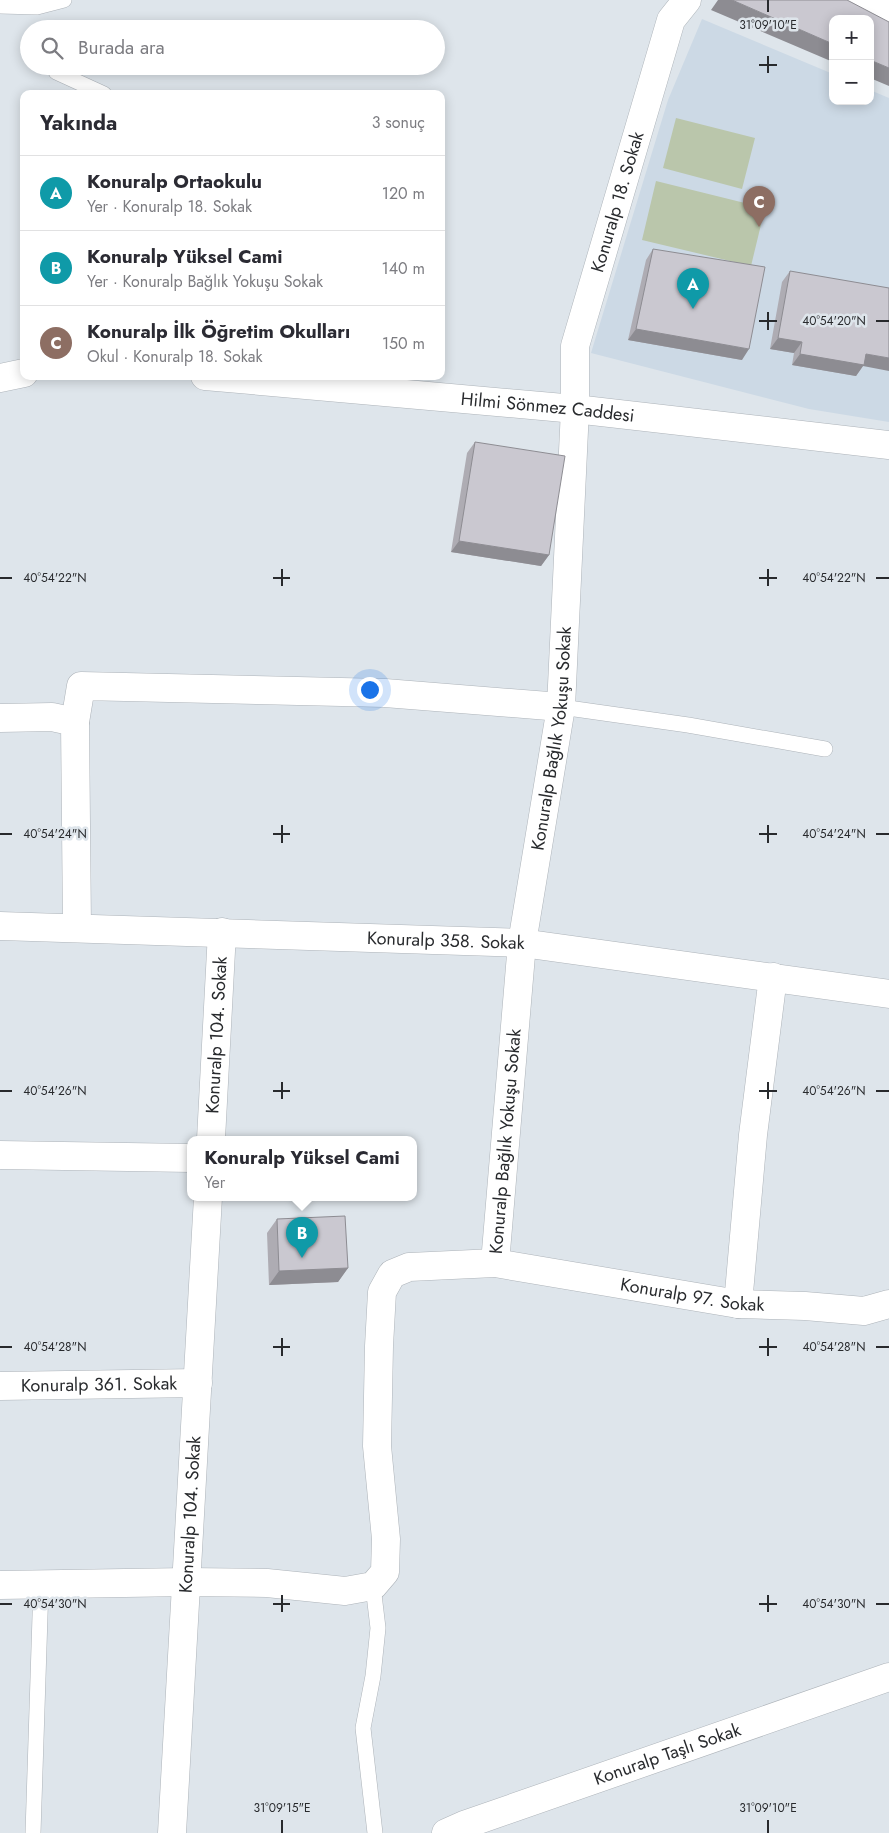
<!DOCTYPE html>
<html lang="tr">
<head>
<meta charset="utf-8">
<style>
	:root { --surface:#fff; --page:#f2f2f3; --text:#2b2b33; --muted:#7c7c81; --line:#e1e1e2; --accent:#3c8487 }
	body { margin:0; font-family:Jost,sans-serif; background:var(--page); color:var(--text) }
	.controls { position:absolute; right:15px; top:15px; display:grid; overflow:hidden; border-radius:10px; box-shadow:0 2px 12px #0003 }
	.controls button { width:45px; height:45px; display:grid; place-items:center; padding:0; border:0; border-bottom:1px solid var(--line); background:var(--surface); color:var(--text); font:25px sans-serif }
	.you { position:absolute; left:369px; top:689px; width:18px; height:18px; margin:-12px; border:4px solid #fff; border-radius:50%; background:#1a73e8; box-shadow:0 0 0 8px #1a73e833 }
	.badge { display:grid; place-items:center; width:32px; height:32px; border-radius:50%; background:var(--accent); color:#fff; font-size:16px; font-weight:700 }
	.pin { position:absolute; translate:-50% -41px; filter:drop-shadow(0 1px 2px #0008) }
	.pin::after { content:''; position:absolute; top:26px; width:18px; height:15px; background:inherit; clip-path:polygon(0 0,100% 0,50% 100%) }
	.popup { position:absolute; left:187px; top:1136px; width:230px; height:65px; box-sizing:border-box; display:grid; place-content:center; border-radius:10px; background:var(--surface); filter:drop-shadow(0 1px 4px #0005); font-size:16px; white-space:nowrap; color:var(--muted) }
	.popup b { font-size:19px; color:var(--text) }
	.popup::after { content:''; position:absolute; left:50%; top:100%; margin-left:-10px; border:10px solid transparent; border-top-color:var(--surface) }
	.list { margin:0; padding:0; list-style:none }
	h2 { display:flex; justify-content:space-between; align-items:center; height:65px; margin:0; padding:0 20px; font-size:21px }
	h2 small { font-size:16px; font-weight:400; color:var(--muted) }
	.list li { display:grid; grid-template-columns:32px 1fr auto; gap:15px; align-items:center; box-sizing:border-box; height:75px; padding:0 20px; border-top:1px solid var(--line) }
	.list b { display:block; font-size:19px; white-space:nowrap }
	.list p { margin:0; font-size:16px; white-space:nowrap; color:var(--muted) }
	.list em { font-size:16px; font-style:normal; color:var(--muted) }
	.icon { flex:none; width:28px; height:28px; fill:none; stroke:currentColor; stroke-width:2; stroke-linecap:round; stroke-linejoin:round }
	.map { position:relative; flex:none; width:889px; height:1833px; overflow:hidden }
	.search { position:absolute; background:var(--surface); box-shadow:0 2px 12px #0003; left:20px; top:20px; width:425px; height:55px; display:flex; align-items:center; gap:12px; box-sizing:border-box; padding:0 18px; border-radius:28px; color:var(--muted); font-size:19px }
	.panel { position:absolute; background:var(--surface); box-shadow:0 2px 12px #0003; left:20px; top:90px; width:425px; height:290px; border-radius:10px }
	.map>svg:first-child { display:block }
</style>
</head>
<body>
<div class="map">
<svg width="889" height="1833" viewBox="0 0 889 1833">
	<rect width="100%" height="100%" fill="#dee5eb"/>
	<path fill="#ccd9e5" d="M702,19L833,74V101H870V90L889,98V422L809,409L591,353L668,100Z"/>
	<path fill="#bac6ab" d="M676,118L755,138L742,189L663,168Z
		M656,181L765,208L751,266L642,240Z"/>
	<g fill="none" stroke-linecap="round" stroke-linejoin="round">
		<g stroke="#adb3b9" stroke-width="16">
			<path id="service" d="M0,6L37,7L64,0
				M56,72L104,94
				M561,707L688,725L825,749
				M373,1586L378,1628L373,1676L363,1728L375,1833
				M33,1833L41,1585"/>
		</g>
		<g stroke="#adb3b9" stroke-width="29">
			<g id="minor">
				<path d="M880,19L889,3"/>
				<path d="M0,718L52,717L75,722L77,928"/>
				<path d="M75,722L81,686L385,693L561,707"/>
				<path id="s1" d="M0,926L522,943L889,994"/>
				<path id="s2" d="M211,1139L222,932"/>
				<path d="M0,1155L191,1158"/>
				<path id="s3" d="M495,1263L522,943L561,707L575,409V346L671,20L687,0"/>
				<path d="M738,1304L753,1135L773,977"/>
				<path id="s4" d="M0,1386L198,1383"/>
				<path id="s5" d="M0,1585L187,1582L267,1583L345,1591L373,1586L385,1572L386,1539L377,1446L379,1346L382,1292L392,1274L409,1267L495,1263L738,1304L805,1306L864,1311L889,1304"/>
				<path id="s6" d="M172,1833L208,1197"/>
			</g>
		</g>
		<g stroke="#adb3b9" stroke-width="29">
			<g id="tertiary">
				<path d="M848,0L889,25"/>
				<path id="s7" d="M205,376L575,409L889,445"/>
				<path d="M0,378L24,373"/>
				<path id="s8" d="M446,1833L464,1825L889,1677"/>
			</g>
		</g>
		<use href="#service" stroke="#fff" stroke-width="15"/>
		<use href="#minor" stroke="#fff" stroke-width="28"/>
		<use href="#tertiary" stroke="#fff" stroke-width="28"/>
	</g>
	<path fill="#aeacb3" d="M653,249L742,360L628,340L646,260Z
		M790,271L863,366L856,376L792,365L794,353L770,349L782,282Z
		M475,442L549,555L541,566L451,552L467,453Z
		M277,1219L348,1268L338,1282L269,1285L267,1233Z"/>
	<path fill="#8d8c92" d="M718,0H732L833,44V62L711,10Z
		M870,60L889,68V86L870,78Z
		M636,329L749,349L742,360L628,340Z
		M778,338L802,342L794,353L770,349Z
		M800,354H866L889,358V371L863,366L856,376L792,365Z
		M459,541L549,555L541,566L451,552Z
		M348,1268L338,1282L269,1285L279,1271Z"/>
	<path fill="#cac8d0" stroke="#8d8c92" d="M732,0H847L889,22V68L870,60V19H833V44Z
		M653,249L765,267L749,349L636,329Z
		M790,271L889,288V358L866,354L864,365L800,354L802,342L778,338Z
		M475,442L565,456L549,555L459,541Z
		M345,1216L348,1268L279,1271L277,1219Z"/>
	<path fill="none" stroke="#282a2d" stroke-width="2" d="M768,0V12M768,56V73M759,65H777M768,312V330M759,321H777M876,321H889M282,569V586M768,569V586M0,578H12M273,578H290M759,578H777M876,578H889M282,825V843M768,825V843M0,834H12M273,834H290M759,834H777M876,834H889M282,1082V1099M768,1082V1099M0,1091H12M273,1091H290M759,1091H777M876,1091H889M282,1338V1356M768,1338V1356M0,1347H12M273,1347H290M759,1347H777M876,1347H889M282,1595V1612M768,1595V1612M0,1604H12M273,1604H290M759,1604H777M876,1604H889M282,1820V1833M768,1820V1833"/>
	<g text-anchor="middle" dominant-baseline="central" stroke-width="5" stroke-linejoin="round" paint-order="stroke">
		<g font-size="18" fill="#282a2d" stroke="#dee5eb">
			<text stroke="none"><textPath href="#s3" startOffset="1072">Konuralp 18. Sokak</textPath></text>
			<text stroke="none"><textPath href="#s7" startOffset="344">Hilmi Sönmez Caddesi</textPath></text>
			<text stroke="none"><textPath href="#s3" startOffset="528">Konuralp Bağlık Yokuşu Sokak</textPath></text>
			<text stroke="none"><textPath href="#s1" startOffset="446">Konuralp 358. Sokak</textPath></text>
			<text stroke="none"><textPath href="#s2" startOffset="104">Konuralp 104. Sokak</textPath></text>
			<text stroke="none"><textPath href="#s3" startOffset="122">Konuralp Bağlık Yokuşu Sokak</textPath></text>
			<text stroke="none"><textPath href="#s5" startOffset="998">Konuralp 97. Sokak</textPath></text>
			<text stroke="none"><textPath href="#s4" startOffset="99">Konuralp 361. Sokak</textPath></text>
			<text stroke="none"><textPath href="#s6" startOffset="319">Konuralp 104. Sokak</textPath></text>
			<text stroke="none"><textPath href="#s8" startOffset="235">Konuralp Taşlı Sokak</textPath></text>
		</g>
	</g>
	<g font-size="12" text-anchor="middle" fill="#282a2d" stroke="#dee5eb" stroke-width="5" stroke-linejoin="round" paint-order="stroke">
		<text x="768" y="29">31°09'10"E</text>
		<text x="834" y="325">40°54'20"N</text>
		<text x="834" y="582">40°54'22"N</text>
		<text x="55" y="582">40°54'22"N</text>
		<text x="55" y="838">40°54'24"N</text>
		<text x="834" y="838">40°54'24"N</text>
		<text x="55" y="1095">40°54'26"N</text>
		<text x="834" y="1095">40°54'26"N</text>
		<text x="55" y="1351">40°54'28"N</text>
		<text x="834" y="1351">40°54'28"N</text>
		<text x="834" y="1608">40°54'30"N</text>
		<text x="55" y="1608">40°54'30"N</text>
		<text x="282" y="1812">31°09'15"E</text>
		<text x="768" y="1812">31°09'10"E</text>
	</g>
</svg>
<div class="controls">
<button>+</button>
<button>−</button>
</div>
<div class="you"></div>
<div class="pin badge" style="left:693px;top:309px;background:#0f9aa8">A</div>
<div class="pin badge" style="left:302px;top:1258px;background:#0f9aa8">B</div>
<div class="popup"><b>Konuralp Yüksel Cami</b>Yer</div>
<div class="pin badge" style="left:759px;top:227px;background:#8d6e63">C</div>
<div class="search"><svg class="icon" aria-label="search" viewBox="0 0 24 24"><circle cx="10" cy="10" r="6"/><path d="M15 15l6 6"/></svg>Burada ara</div>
<section class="panel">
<h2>Yakında<small>3 sonuç</small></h2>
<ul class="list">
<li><span class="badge" style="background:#0f9aa8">A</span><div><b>Konuralp Ortaokulu</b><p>Yer · Konuralp 18. Sokak</p></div><em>120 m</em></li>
<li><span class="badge" style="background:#0f9aa8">B</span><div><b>Konuralp Yüksel Cami</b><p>Yer · Konuralp Bağlık Yokuşu Sokak</p></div><em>140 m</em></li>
<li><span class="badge" style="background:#8d6e63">C</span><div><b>Konuralp İlk Öğretim Okulları</b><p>Okul · Konuralp 18. Sokak</p></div><em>150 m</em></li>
</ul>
</section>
</div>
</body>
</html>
